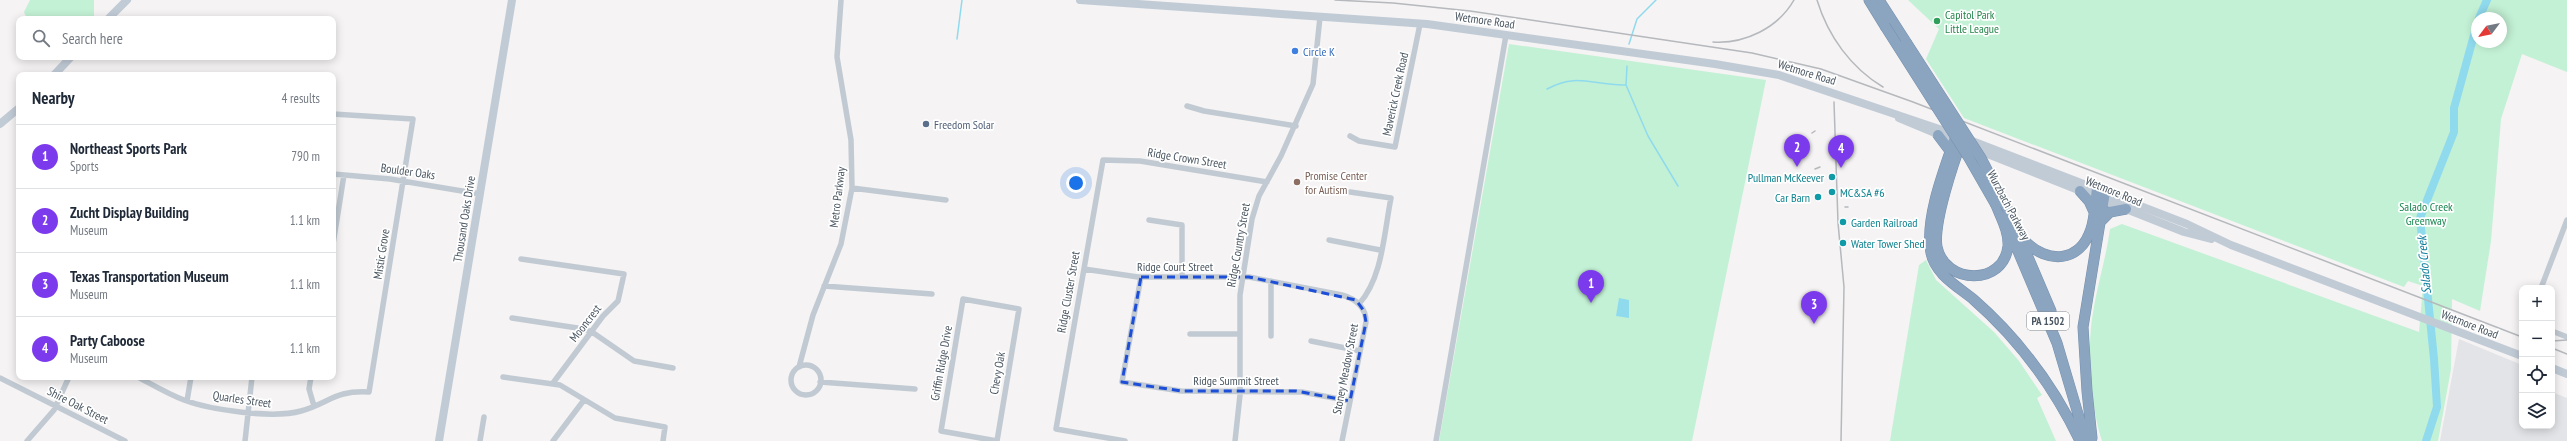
<!DOCTYPE html>
<html lang="en">
<head>
<meta charset="utf-8">
<style>
	:root { --surface:#fff; --page:#f6f6f7; --text:#1f2937; --muted:#747a83; --line:#e0e1e3; --accent:#7c3aed }
	body { margin:0; font-family:"PT Sans Narrow",sans-serif; background:var(--page); color:var(--text) }
	.controls { position:absolute; right:12px; bottom:12px; display:grid; overflow:hidden; border-radius:8px; box-shadow:0 2px 10px #0003 }
	.controls button { width:36px; height:36px; display:grid; place-items:center; padding:0; border:0; border-bottom:1px solid var(--line); background:var(--surface); color:var(--text); font:20px sans-serif }
	.compass { position:absolute; left:2471px; top:12px; width:36px; height:36px; border-radius:50%; background:var(--surface); box-shadow:0 2px 10px #0003; rotate:238deg }
	.you { position:absolute; left:1076px; top:183px; width:14px; height:14px; margin:-10px; border:3px solid #fff; border-radius:50%; background:#1a73e8; box-shadow:0 0 0 6px #1a73e833 }
	.badge { display:grid; place-items:center; width:26px; height:26px; border-radius:50%; background:var(--accent); color:#fff; font-size:13px; font-weight:700 }
	.pin { position:absolute; translate:-50% -33px; filter:drop-shadow(0 1px 2px #0008) }
	.pin::after { content:''; position:absolute; top:21px; width:14px; height:12px; background:inherit; clip-path:polygon(0 0,100% 0,50% 100%) }
	.list { margin:0; padding:0; list-style:none }
	h2 { display:flex; justify-content:space-between; align-items:center; height:52px; margin:0; padding:0 16px; font-size:17px }
	h2 small { font-size:13px; font-weight:400; color:var(--muted) }
	.list li { display:grid; grid-template-columns:26px 1fr auto; gap:12px; align-items:center; box-sizing:border-box; height:64px; padding:0 16px; border-top:1px solid var(--line) }
	.list b { display:block; font-size:15px; white-space:nowrap }
	.list p { margin:0; font-size:13px; white-space:nowrap; color:var(--muted) }
	.list em { font-size:13px; font-style:normal; color:var(--muted) }
	.icon { flex:none; width:22px; height:22px; fill:none; stroke:currentColor; stroke-width:2; stroke-linecap:round; stroke-linejoin:round }
	.map { position:relative; flex:none; width:2567px; height:441px; overflow:hidden }
	.search { position:absolute; background:var(--surface); box-shadow:0 2px 10px #0003; left:16px; top:16px; width:320px; height:44px; display:flex; align-items:center; gap:10px; box-sizing:border-box; padding:0 14px; border-radius:8px; color:var(--muted); font-size:15px }
	.panel { position:absolute; background:var(--surface); box-shadow:0 2px 10px #0003; left:16px; top:72px; width:320px; height:308px; border-radius:8px }
	.map>svg:first-child { display:block }
</style>
</head>
<body>
<div class="map">
<svg width="2567" height="441" viewBox="0 0 2567 441">
	<rect width="100%" height="100%" fill="#f5f3f3"/>
	<path fill="#e2e4e7" d="M2459,339L2522,365V426H2552V392L2567,398V441H2440Z"/>
	<path fill="#c3f1d5" fill-rule="evenodd" d="M30,0H94V17L27,19L24,12Z
		M1908,0H2567V72L2522,54L2501,119L2491,241L2480,311L2452,299L2451,369L2438,441H2102C2091,407 2087,355 2092,319C2096,289 2106,259 2110,229L2122,224L2419,332L2423,286L2408,281L2404,287L1964,118L1926,59L1939,29ZM2477,18H2501V42H2477Z
		M1509,44L1766,80L1692,441H1439Z
		M1926,260L1936,280L1994,332L2019,361L2042,395L2037,398L2056,441H1890L1919,265Z"/>
	<path fill="#90daee" d="M1619,298L1629,300V318L1616,316Z"/>
	<g fill="none" stroke-linecap="round" stroke-linejoin="round">
		<path stroke="#90daee" stroke-width="1.5" d="M957,39L962,0
			M1629,44L1637,19L1656,0
			M1627,66L1626,85L1648,136L1678,186
			M1547,89C1578,72 1594,86 1626,85"/>
		<path stroke="#90daee" stroke-width="8" d="M2479,18L2487,0
			M2426,441L2437,407L2434,359L2420,218L2454,132V108L2477,24"/>
		<g stroke="#7690ad" stroke-width="11">
			<path id="motorway" d="M1869,0L1885,26
				M1879,0L1906,42
				M1938,135L1950,151
				M1956,135C1945,167 1924,219 1931,253C1935,274 1957,286 1973,299C2019,339 2054,387 2080,441
				M1963,138C1954,161 1933,223 1937,247C1945,285 2004,286 2008,246C2009,232 2001,218 1996,205
				M2080,191L2089,201L2094,212
				M2008,210L2051,311
				M2100,222L2110,212L2126,209
				M2009,230L2057,343L2086,441
				M2025,241C2047,264 2080,263 2091,229C2095,217 2095,202 2097,189
				M2092,438L2087,391L2083,327L2105,192"/>
		</g>
		<path stroke="#c1cad2" stroke-width="5.5" d="M1187,106L1204,111L1296,126
			M1350,136L1359,141L1395,147L1420,24
			M333,174L390,179L480,194
			M852,188L946,200
			M1350,192L1391,198C1384,232 1383,277 1359,304
			M1149,220L1182,225V277
			M1329,240L1380,250
			M333,244L344,175
			M521,259L624,274L618,301L603,316L553,383
			M1084,269L1138,277H1249L1342,295C1356,299 1366,307 1366,322L1342,441
			M1141,277L1122,382L1181,391L1302,392L1350,401
			M824,286L932,294
			M2541,288L2567,220
			M963,299L1019,309L997,441L941,431Z
			M512,318L584,329L592,332L634,361L673,368
			M2552,331L2567,337
			M1190,334H1240
			M1271,336V281
			M1311,341L1360,351
			M791 380a15 15 0 1 1 30 0a15 15 0 1 1-30 0Z
			M799,367L813,315L841,244L852,188L851,140L837,57L841,0
			M138,377C153,385 168,394 184,400C211,410 273,419 301,411C330,403 334,390 369,392L413,119L333,114
			M311,377L309,389L314,406
			M503,377L560,385L615,418L665,427L663,441
			M0,378L125,441
			M820,382L915,389
			M187,401L191,377
			M27,441L54,410L69,377
			M245,441L252,377
			M480,441L484,417
			M553,441L584,400
			M1125,441L1056,429L1103,160L1140,161L1267,182
			M1235,441L1240,395V295L1252,219L1259,196L1281,156L1313,84L1320,17
			M1436,441L1506,35"/>
		<path stroke="#c1cbd6" stroke-width="8" d="M1080,0L1427,24L1715,64L1779,75L1954,134
			M108,19L127,0
			M54,75L71,57
			M1899,118L1959,143
			M0,124L19,108
			M1967,139L2187,224L2231,245L2522,356
			M1975,149L2184,232L2211,239
			M2552,368L2567,374
			M439,441L512,0"/>
		<use href="#motorway" stroke="#8ba5c1" stroke-width="10"/>
		<path stroke="#b5b8bd" stroke-width="1.5" d="M1335,0L1393,3L1470,11L1752,53L1821,69L1913,102L2522,337
			M1817,0C1828,36 1851,68 1883,87
			M1713,42C1745,44 1778,28 1794,0
			M1834,102L1838,223L1844,287L1841,441
			M1812,133L1815,131
			M1815,169L1820,167
			M1845,207H1848
			M2552,341L2567,340
			M2552,348L2567,354"/>
		<g stroke="#7690ad" stroke-width="11" stroke-linecap="butt">
			<path id="motorway-bridge" d="M1885,26L1969,158L1996,205
				M1906,42L1981,158L2008,210"/>
		</g>
		<use href="#motorway-bridge" stroke="#8ba5c1" stroke-width="10"/>
	</g>
	<path fill="none" stroke="#1d4ed8" stroke-width="3" stroke-dasharray="8 5" stroke-linejoin="round" d="M1141,277H1249L1356,300L1364,311L1366,322L1350,401L1296,391H1181L1122,382Z"/>
	<circle fill="#2e9e5b" stroke="#fff" stroke-width="1.5" cx="1937" cy="21" r="4"/>
	<circle fill="#3f7fe0" stroke="#fff" stroke-width="1.5" cx="1295" cy="51" r="4"/>
	<circle fill="#5c6f8a" stroke="#fff" stroke-width="1.5" cx="926" cy="124" r="4"/>
	<g fill="#0f9aa8" stroke="#fff" stroke-width="1.5">
		<circle cx="1832" cy="177" r="4"/>
		<circle cx="1832" cy="192" r="4"/>
		<circle cx="1818" cy="197" r="4"/>
		<circle cx="1843" cy="222" r="4"/>
		<circle cx="1843" cy="243" r="4"/>
	</g>
	<circle fill="#8d6e63" stroke="#fff" stroke-width="1.5" cx="1297" cy="182" r="4"/>
	<g text-anchor="middle" dominant-baseline="central" stroke-width="3.5" stroke-linejoin="round" paint-order="stroke">
		<rect fill="#fff" stroke="#808990" stroke-width="1" x="2027" y="312" width="42" height="18" rx="3"/>
		<g font-size="11" font-weight="bold" fill="#4a5661">
			<text x="2048" y="321">PA 1502</text>
		</g>
		<g font-size="12" fill="#27864d" stroke="#fff" text-anchor="start">
			<text x="1945" y="14">Capitol Park<tspan x="1945" dy="14">Little League</tspan></text>
		</g>
		<g font-size="12" fill="#4a5661" stroke="#fff">
			<text transform="translate(1485 20) rotate(8)">Wetmore Road</text>
			<text transform="translate(1807 72) rotate(17)">Wetmore Road</text>
			<text transform="translate(1395 94) rotate(-78)">Maverick Creek Road</text>
			<text transform="translate(1187 158) rotate(9)">Ridge Crown Street</text>
			<text transform="translate(408 171) rotate(8)">Boulder Oaks</text>
			<text transform="translate(2114 191) rotate(22)">Wetmore Road</text>
			<text transform="translate(837 197) rotate(-83)">Metro Parkway</text>
			<text transform="translate(2009 205) rotate(62)">Wurzbach Parkway</text>
			<text transform="translate(464 219) rotate(-81)">Thousand Oaks Drive</text>
			<text transform="translate(1238 245) rotate(-80)">Ridge Country Street</text>
			<text transform="translate(381 254) rotate(-81)">Mistic Grove</text>
			<text x="1175" y="266">Ridge Court Street</text>
			<text transform="translate(1068 292) rotate(-80)">Ridge Cluster Street</text>
			<text transform="translate(585 323) rotate(-52)">Mooncrest</text>
			<text transform="translate(2470 324) rotate(21)">Wetmore Road</text>
			<text transform="translate(941 363) rotate(-80)">Griffin Ridge Drive</text>
			<text transform="translate(1345 369) rotate(-79)">Stoney Meadow Street</text>
			<text transform="translate(997 373) rotate(-80)">Chevy Oak</text>
			<text x="1236" y="380">Ridge Summit Street</text>
			<text transform="translate(242 399) rotate(8)">Quarles Street</text>
			<text transform="translate(78 405) rotate(27)">Shire Oak Street</text>
		</g>
		<g font-size="12" fill="#366cbe" stroke="#fff" text-anchor="start">
			<text x="1303" y="51">Circle K</text>
		</g>
		<g font-size="12" fill="#4e5e75" stroke="#fff" text-anchor="start">
			<text x="934" y="124">Freedom Solar</text>
		</g>
		<g font-size="12" fill="#785e54" stroke="#fff" text-anchor="start">
			<text x="1305" y="175">Promise Center<tspan x="1305" dy="14">for Autism</tspan></text>
		</g>
		<g font-size="12" fill="#0d838f" stroke="#fff" text-anchor="start">
			<text x="1824" y="177" text-anchor="end">Pullman McKeever</text>
			<text x="1840" y="192">MC&amp;SA #6</text>
			<text x="1810" y="197" text-anchor="end">Car Barn</text>
			<text x="1851" y="222">Garden Railroad</text>
			<text x="1851" y="243">Water Tower Shed</text>
		</g>
		<g font-size="12" fill="#17864f" stroke="#fff">
			<text x="2426" y="206">Salado Creek<tspan x="2426" dy="14">Greenway</tspan></text>
		</g>
		<g font-size="13" font-style="italic" fill="#0c7c9b" stroke="#fff">
			<text transform="translate(2424 265) rotate(-95)">Salado Creek</text>
		</g>
	</g>
</svg>
<div class="controls">
<button>+</button>
<button>−</button>
<button><svg class="icon" aria-label="locate" viewBox="0 0 24 24"><circle cx="12" cy="12" r="6"/><path d="M12 2v4M12 18v4M2 12h4M18 12h4"/></svg></button>
<button><svg class="icon" aria-label="layers" viewBox="0 0 24 24"><path d="M12 4l9 5-9 5-9-5zM3 14l9 5 9-5"/></svg></button>
</div>
<svg class="compass" viewBox="-18 -18 36 36"><path d="M0-13l5 13h-10z" fill="#e53935"/><path d="M0 13l5-13h-10z" fill="#747a83"/></svg>
<div class="you"></div>
<div class="pin badge" style="left:1591px;top:303px">1</div>
<div class="pin badge" style="left:1797px;top:167px">2</div>
<div class="pin badge" style="left:1814px;top:324px">3</div>
<div class="pin badge" style="left:1841px;top:168px">4</div>
<div class="search"><svg class="icon" aria-label="search" viewBox="0 0 24 24"><circle cx="10" cy="10" r="6"/><path d="M15 15l6 6"/></svg>Search here</div>
<section class="panel">
<h2>Nearby<small>4 results</small></h2>
<ul class="list">
<li><span class="badge">1</span><div><b>Northeast Sports Park</b><p>Sports</p></div><em>790 m</em></li>
<li><span class="badge">2</span><div><b>Zucht Display Building</b><p>Museum</p></div><em>1.1 km</em></li>
<li><span class="badge">3</span><div><b>Texas Transportation Museum</b><p>Museum</p></div><em>1.1 km</em></li>
<li><span class="badge">4</span><div><b>Party Caboose</b><p>Museum</p></div><em>1.1 km</em></li>
</ul>
</section>
</div>
</body>
</html>
